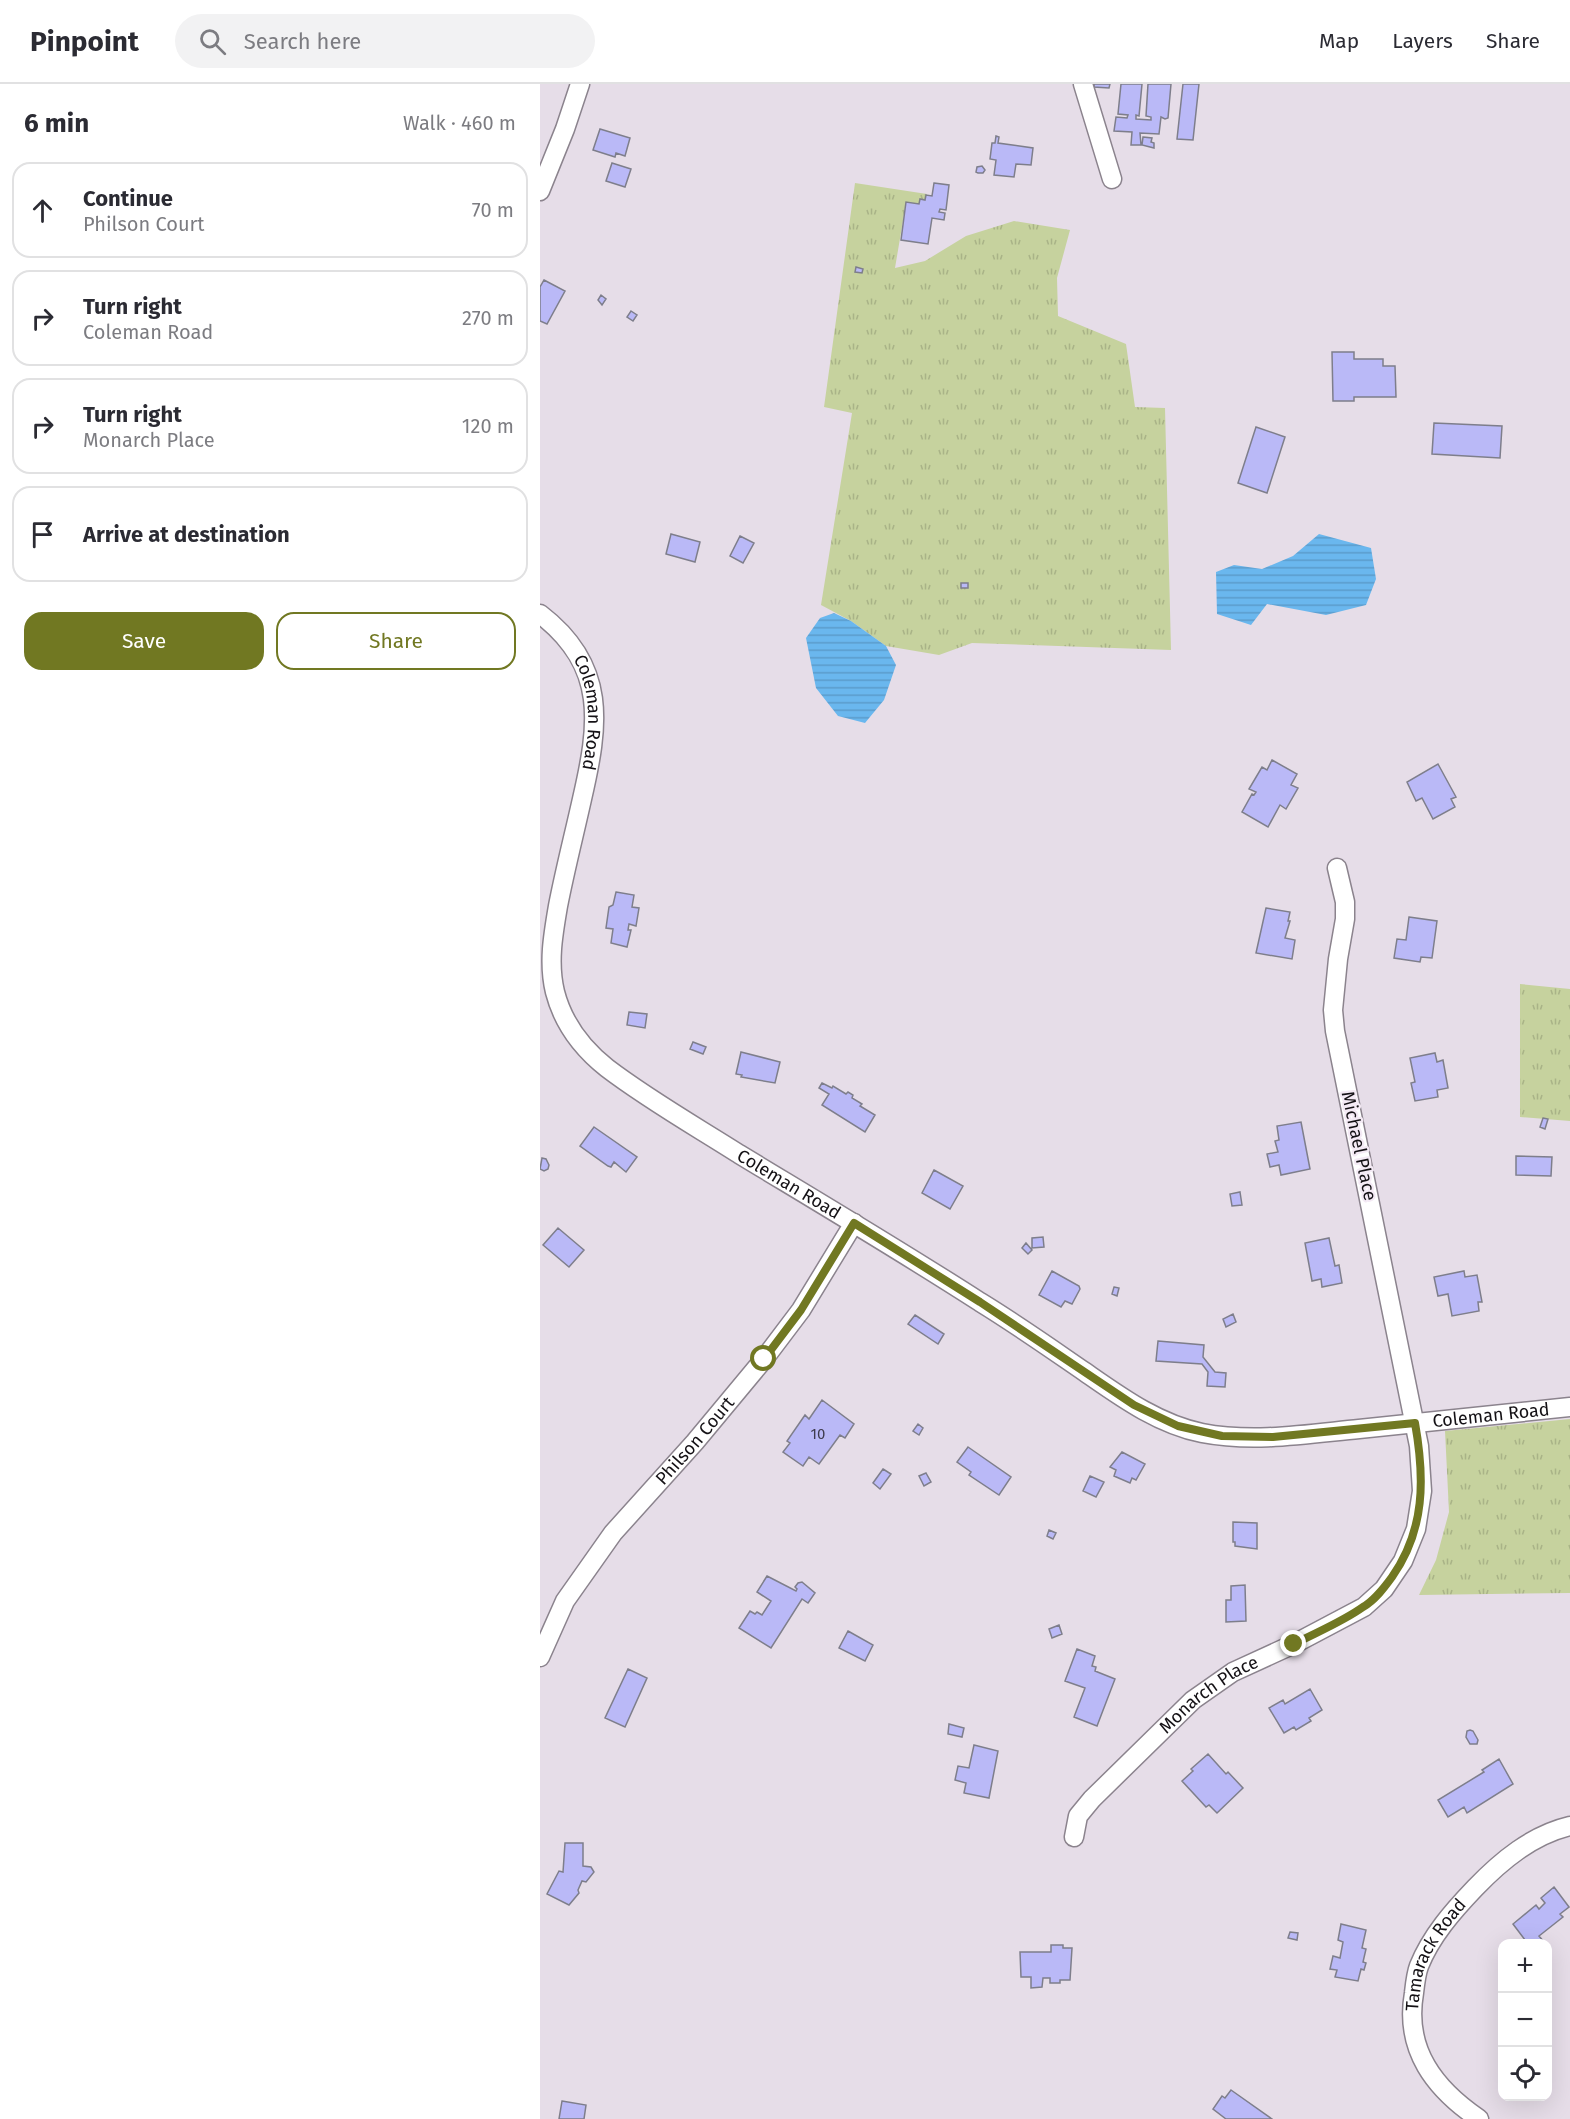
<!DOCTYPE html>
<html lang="en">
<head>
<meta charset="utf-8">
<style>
	:root { --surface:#fff; --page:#f2f2f3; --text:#2b2b33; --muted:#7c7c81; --line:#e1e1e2; --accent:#717822 }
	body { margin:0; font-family:"Fira Sans",sans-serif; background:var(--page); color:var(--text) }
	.controls { position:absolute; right:18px; bottom:18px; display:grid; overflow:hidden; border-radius:12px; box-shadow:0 6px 24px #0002 }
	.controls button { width:54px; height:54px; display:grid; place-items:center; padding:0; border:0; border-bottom:2px solid var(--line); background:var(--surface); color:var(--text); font:30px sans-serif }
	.stop { position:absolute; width:18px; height:18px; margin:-14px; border:4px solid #717822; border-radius:50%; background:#fff }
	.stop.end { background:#717822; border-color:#fff; box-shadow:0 2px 6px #0008 }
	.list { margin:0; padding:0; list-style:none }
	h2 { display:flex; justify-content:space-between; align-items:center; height:78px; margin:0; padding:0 24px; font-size:26px }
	h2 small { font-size:20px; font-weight:400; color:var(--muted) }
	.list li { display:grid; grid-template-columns:39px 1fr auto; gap:18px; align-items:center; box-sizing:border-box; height:96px; margin:0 12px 12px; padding:0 12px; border:2px solid var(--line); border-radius:18px }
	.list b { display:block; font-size:22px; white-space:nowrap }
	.list p { margin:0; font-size:20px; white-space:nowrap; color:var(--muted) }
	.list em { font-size:20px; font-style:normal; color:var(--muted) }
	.actions { display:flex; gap:12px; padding:18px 24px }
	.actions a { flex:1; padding:14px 0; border:2px solid var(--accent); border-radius:18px; text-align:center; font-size:21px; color:var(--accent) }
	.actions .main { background:var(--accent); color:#fff }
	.icon { flex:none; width:33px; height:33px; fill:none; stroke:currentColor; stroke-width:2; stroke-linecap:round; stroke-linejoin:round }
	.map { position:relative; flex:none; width:1030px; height:2035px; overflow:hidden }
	header { display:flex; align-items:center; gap:36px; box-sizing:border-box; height:84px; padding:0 30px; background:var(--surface); border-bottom:2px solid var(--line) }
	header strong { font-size:28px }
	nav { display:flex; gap:33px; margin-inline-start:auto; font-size:21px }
	.search { width:420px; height:54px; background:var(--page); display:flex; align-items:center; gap:15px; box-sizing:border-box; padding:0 21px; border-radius:33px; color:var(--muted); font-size:22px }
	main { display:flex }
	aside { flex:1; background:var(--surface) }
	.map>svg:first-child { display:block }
</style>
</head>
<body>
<header>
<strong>Pinpoint</strong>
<div class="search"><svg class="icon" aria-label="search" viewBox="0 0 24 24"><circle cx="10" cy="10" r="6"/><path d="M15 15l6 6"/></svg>Search here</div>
<nav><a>Map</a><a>Layers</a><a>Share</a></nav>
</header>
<main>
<aside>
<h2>6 min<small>Walk · 460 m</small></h2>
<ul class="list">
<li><svg class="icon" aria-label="ahead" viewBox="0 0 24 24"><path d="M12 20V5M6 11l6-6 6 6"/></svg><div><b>Continue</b><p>Philson Court</p></div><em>70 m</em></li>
<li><svg class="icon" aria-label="right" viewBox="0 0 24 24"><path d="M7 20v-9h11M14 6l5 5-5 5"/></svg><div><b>Turn right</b><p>Coleman Road</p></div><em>270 m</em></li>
<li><svg class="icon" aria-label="right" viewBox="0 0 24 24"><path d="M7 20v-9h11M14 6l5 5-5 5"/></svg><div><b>Turn right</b><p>Monarch Place</p></div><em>120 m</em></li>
<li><svg class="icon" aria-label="arrive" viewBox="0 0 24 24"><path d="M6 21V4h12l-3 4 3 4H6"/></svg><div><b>Arrive at destination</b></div></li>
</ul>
<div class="actions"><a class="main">Save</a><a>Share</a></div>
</aside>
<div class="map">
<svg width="1030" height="2035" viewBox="0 0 1030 2035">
	<defs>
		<pattern id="grass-tufts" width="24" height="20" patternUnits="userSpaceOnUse" patternTransform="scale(1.5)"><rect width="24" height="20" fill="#c6d29e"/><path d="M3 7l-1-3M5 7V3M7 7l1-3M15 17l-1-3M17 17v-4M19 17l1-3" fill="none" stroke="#a9b387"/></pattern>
		<pattern id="water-rules" width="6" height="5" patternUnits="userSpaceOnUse" patternTransform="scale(1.5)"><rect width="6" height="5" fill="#6ab7ee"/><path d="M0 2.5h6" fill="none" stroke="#5b9ccb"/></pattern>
	</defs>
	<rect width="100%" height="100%" fill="#e6dde8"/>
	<path fill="url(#grass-tufts)" d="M315,99L387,110L385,116L380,115L379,120L366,119L355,184L385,177L426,152L474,137L530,146L517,194L518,232L586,260L595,323L625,324L631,566L432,559L399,571L346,562L311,537L281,521L312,329L284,323Z
		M980,900L1030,905V1037L980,1033Z
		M1030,1335V1509L879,1511L896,1476L909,1428L905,1347Z"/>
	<path fill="url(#water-rules)" d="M779,450L831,464L836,495L826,521L786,531L727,520L711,541L677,530L676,488L694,481L722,485L753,472Z
		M294,529L311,537L346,562L356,581L344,616L325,639L298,632L276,604L266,554L280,534Z"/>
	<path fill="#bab9f7" stroke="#7e7e8b" stroke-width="1.5" d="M554,0H570L569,4L554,3Z
		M581,0H602L599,32L596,31V35L611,36V33L606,32L608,0H631L628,34L625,35L621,33L619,50L600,49L601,61H591L592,48L574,47L576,33L587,34L588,31L578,30Z
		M643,0H659L653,56L637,55Z
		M60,45L90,54L85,72L76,69L75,73L53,66Z
		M456,52L459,53L458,59L493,64L491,81L476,80L474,93L454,91L456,76L450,75L452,59H455Z
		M603,53L612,54L611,58L614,59V64L602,61Z
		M72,79L91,85L85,103L66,97Z
		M442,82L445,86L443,89H438L436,88L437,83Z
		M394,99L409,101L406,126L400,125L399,128L405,129L404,136L392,134L388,160L361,156L366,118L379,120L380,115L385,116L386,111L392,112Z
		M316,183L323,185L322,189L315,188Z
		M4,196L25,207L7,240L0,237V203Z
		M61,211L66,215L62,221L58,216Z
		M91,227L97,231L93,237L87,233Z
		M792,268H814V275H843V282H855L856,313H814V317H793Z
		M894,339L962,342L960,374L892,370Z
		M716,343L745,353L727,409L698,399Z
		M131,450L160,458L155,478L126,470Z
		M200,452L214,459L203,479L190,472Z
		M421,499H428V504H421Z
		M732,676L757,690L751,701L758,704L746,725L740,721L728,743L702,728L712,710L714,711L716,708L709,705L722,683L727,686Z
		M898,680L916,713L911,715L915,723L893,735L882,714L876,717L867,698Z
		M76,808L94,811L92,823L99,824L96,842L89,840L88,846H91L87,863L71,859L73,845L66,844L69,823L73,821Z
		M726,824L750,828L748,837H750L745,854L755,856L752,875L716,869Z
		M869,833L897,837L892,874L881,873L880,878L854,874L857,855L866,856Z
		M89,928L107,930L105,944L87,941Z
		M153,958L166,963L163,970L150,965Z
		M201,968L240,978L235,999L201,993L202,991L196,990Z
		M895,969L897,978L903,976L908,1004L897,1006L898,1013L875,1017L871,999L875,998L870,974Z
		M282,999L292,1004L293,1002L306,1010L308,1008L313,1011L312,1014L322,1020L320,1022L335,1031L325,1048L282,1021L289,1010L279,1004Z
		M1003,1034L1008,1035L1005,1045L1000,1043Z
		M761,1038L770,1085L741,1091L739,1081L730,1083L727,1070L738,1068L735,1057L739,1056L737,1042Z
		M54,1043L97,1073L86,1088L74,1078L71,1083L68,1082L40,1062Z
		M976,1072L1012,1073L1011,1092L976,1091Z
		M2,1074L6,1075L9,1081L8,1085L4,1087L0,1085Z
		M394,1086L423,1102L410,1125L382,1109Z
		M700,1108L702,1121L692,1122L690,1110Z
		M18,1144L44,1166L29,1183L3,1161Z
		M503,1153L504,1163L492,1164V1154Z
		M789,1154L795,1182L799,1181L802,1199L782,1203L781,1195L772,1197L765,1159Z
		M486,1159L492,1166L488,1170L482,1164Z
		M512,1187L539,1202L540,1205L532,1220L525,1217L521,1223L499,1211Z
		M924,1187L925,1193L937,1191L942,1218H938L939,1227L912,1232L908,1210L898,1212L894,1193Z
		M574,1203L579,1204L577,1212L572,1210Z
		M693,1230L696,1238L686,1243L683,1235Z
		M375,1231L404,1250L398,1260L368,1240Z
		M618,1257L664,1261L663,1273L675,1288L686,1289L685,1303L667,1302L668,1288L662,1280L616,1277Z
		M282,1316L314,1340L305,1354L300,1351L279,1380L269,1373L263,1382L243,1368L250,1359L247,1357L265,1331L269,1335Z
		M378,1340L383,1344L379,1351L373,1347Z
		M428,1363L471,1393L459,1411L429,1391L431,1388L417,1378Z
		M582,1368L605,1380L596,1396L592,1394L590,1399L574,1392L576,1386L570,1383Z
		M343,1385L351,1390L340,1405L333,1399Z
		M386,1389L391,1398L384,1402L379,1392Z
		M550,1392L564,1398L556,1413L543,1407Z
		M693,1438L717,1439V1465L695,1462V1458H693Z
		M509,1446L516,1449L513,1455L507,1452Z
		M227,1492L256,1507L257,1505L255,1503L258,1499L262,1498L275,1509L268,1519L262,1515L231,1564L199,1544L210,1527L215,1530L217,1528L222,1531L231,1517L217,1508Z
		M705,1501L706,1537L686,1538V1516H691V1502Z
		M519,1541L522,1550L512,1554L509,1545Z
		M308,1547L333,1561L325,1577L299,1564Z
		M537,1565L555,1572L552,1582L556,1583L555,1587L575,1595L557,1642L534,1633L545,1604L525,1597Z
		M88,1585L107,1594L85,1643L65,1634Z
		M770,1605L782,1626L769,1634L771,1637L756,1646L754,1643L744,1649L729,1624L743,1616L745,1620Z
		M409,1640L424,1644L422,1653L408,1650Z
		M930,1646L933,1647L938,1656L937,1660H930L926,1653L927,1647Z
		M434,1661L458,1667L449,1714L424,1709L426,1699L415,1696L418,1682L429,1684Z
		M668,1670L686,1690L688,1688L703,1704L677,1729L669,1721L666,1723L642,1697L653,1687L651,1685Z
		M959,1675L973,1700L927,1729L924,1723L908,1733L898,1716L944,1688L942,1686Z
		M25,1759H43V1782L51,1783L54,1788L46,1798L42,1797L38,1806L39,1809L29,1821L7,1810L19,1787L23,1788Z
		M1014,1803L1029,1823L1020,1830L1023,1833L999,1852L1005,1859L988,1860L973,1840L996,1821L999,1825L1005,1819L1001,1814Z
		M801,1840L826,1846L822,1864L826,1865L823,1878L826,1879L824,1886L821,1885L818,1897L795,1893L797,1886L790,1885L793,1872L800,1874L803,1858L798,1856Z
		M750,1848L758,1849L757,1856L748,1854Z
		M511,1861H523V1864H532L530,1896H520V1899H510V1894H503L502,1903L491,1904V1893H481L480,1868H511Z
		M691,2006L732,2035H686L673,2025L682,2012L685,2014Z
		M22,2017L46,2021L44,2035H19Z"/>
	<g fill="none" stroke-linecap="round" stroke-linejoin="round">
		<g stroke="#8b838d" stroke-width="21">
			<g id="minor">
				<path d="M543,0L572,95"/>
				<path d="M0,107L25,45L40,0"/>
				<path id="s1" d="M0,530C68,582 59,641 42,715C34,751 25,786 18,822C13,851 8,879 15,908C23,939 43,965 67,984C109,1016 155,1042 199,1070C280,1119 361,1167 440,1218C476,1240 510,1264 545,1288C581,1313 618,1340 662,1349C714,1359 768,1350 819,1345C889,1338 960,1330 1030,1323"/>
				<path id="s2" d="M0,1573L25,1517L73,1449L155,1358L224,1275L261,1226L314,1139"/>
				<path id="s3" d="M534,1753L538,1732L552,1715L653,1616L693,1588L754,1560L824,1523L844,1505L863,1477L876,1445L882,1407L879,1362L795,947L793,926L798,875L805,835V818L797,784"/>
				<path id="s4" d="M939,2035C895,2005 864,1966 874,1909C875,1900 876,1890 879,1882C891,1852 913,1827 935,1804C961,1777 992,1751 1030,1742"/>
			</g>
		</g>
		<use href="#minor" stroke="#fff" stroke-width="18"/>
	</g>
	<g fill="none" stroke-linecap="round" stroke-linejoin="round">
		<path stroke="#717822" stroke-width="8" d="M224,1275L261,1226L314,1139L440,1218L594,1321L638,1342L682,1352L733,1353L875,1339C885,1395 885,1446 852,1493C844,1504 835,1516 823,1523C802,1538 777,1548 754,1560"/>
	</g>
	<g text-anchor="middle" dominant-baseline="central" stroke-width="4.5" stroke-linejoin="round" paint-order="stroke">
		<g font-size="15" fill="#3e3b4e">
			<text x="278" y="1350">10</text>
		</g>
		<g font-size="18" fill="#141115" stroke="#f4eaf5">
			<text stroke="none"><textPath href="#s1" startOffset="116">Coleman Road</textPath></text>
			<text transform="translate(819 1062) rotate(78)">Michael Place</text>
			<text stroke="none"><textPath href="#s1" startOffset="710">Coleman Road</textPath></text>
			<text stroke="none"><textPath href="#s1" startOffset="1484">Coleman Road</textPath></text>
			<text stroke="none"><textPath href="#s2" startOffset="268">Philson Court</textPath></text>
			<text stroke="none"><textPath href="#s3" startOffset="201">Monarch Place</textPath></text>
			<text stroke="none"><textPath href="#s4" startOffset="195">Tamarack Road</textPath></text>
		</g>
	</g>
</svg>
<div class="controls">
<button>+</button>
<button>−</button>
<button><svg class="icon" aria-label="locate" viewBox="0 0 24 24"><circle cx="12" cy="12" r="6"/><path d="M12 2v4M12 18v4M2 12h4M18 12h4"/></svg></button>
</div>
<div class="stop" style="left:224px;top:1275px"></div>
<div class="stop end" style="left:754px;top:1560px"></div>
</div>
</main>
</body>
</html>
